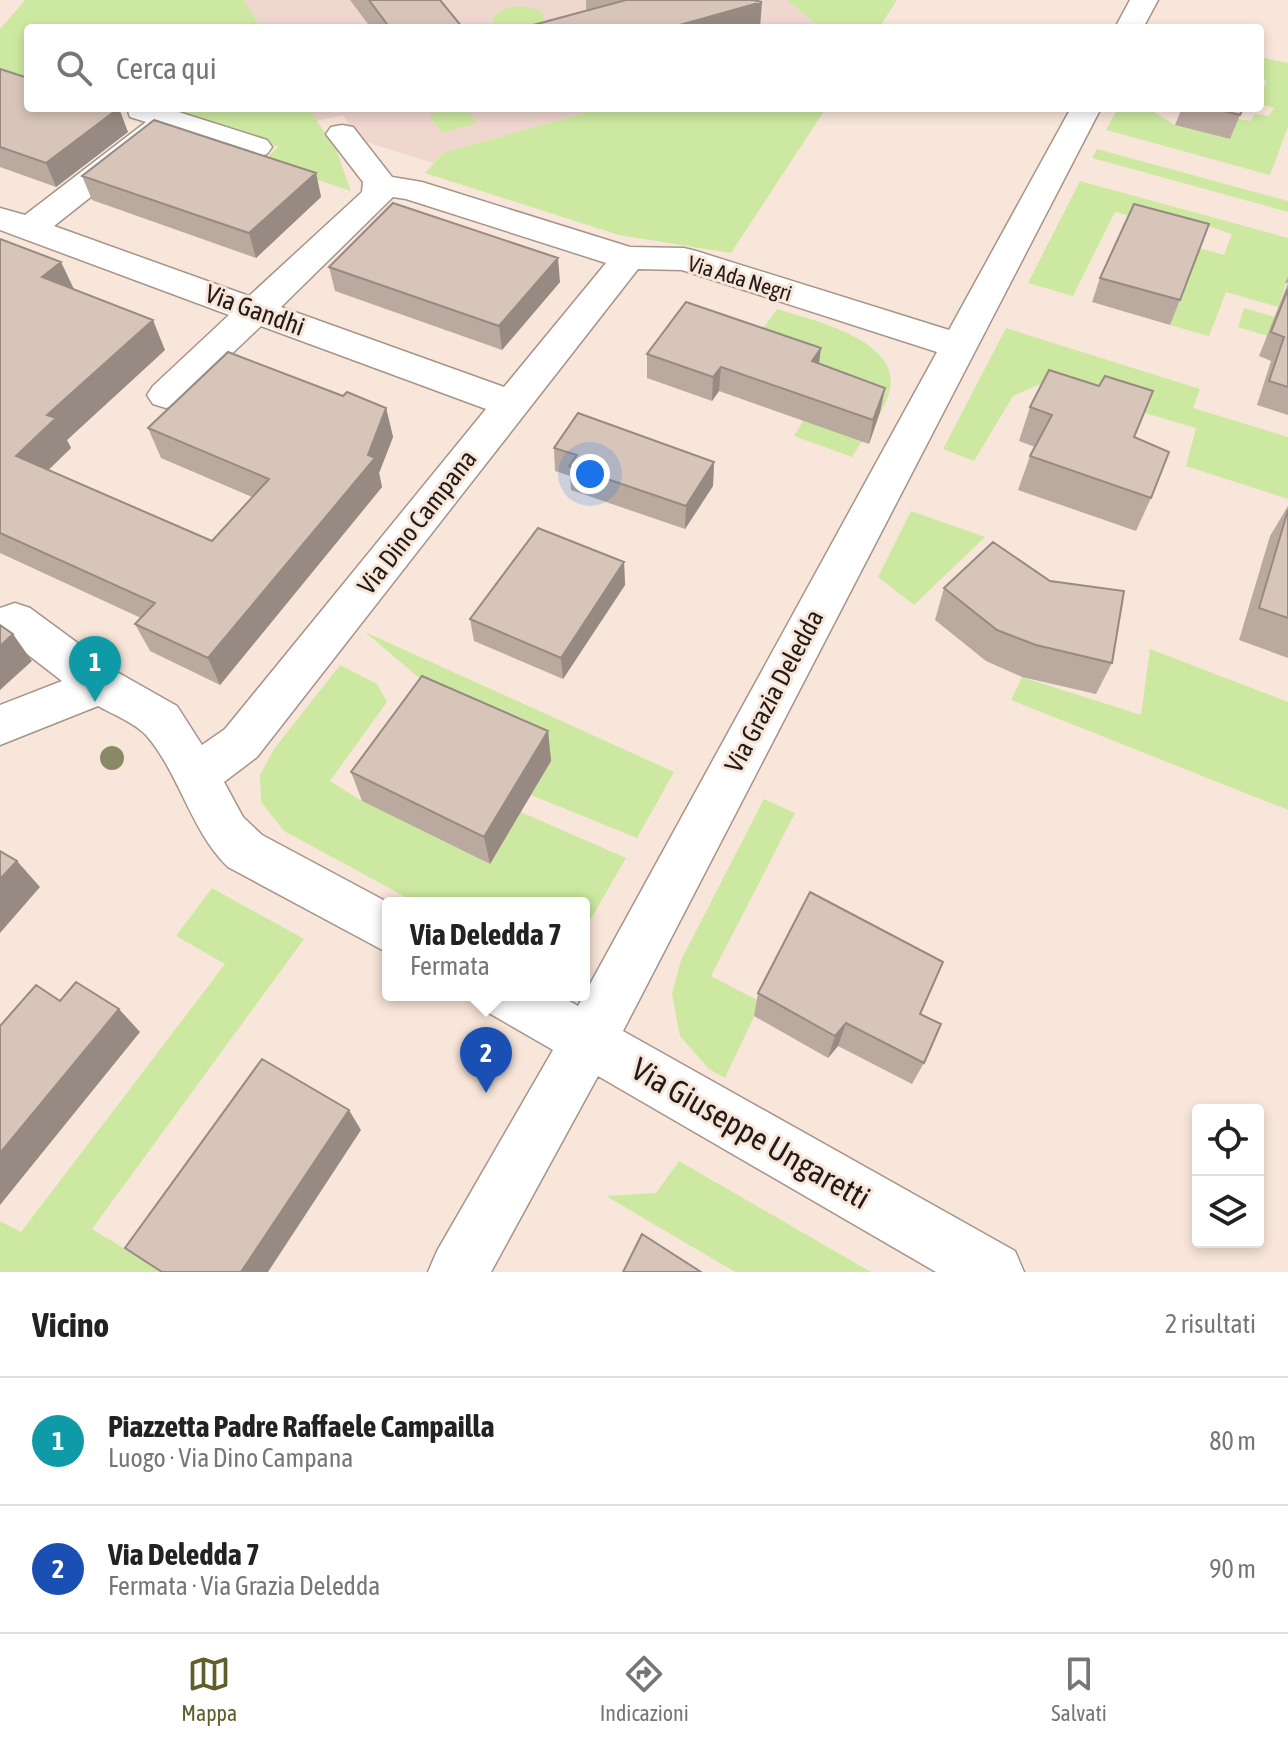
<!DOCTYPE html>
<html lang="it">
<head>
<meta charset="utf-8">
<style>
	:root { --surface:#fff; --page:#f2f2f2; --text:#222; --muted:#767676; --line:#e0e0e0; --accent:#605f2c }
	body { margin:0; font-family:"Asap Condensed",sans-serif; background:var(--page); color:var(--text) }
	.controls { position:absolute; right:24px; bottom:24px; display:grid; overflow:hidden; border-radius:8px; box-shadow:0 4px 12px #0003 }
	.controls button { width:72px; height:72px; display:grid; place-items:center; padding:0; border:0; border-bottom:2px solid var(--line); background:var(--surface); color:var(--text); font:40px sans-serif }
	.you { position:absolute; left:590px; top:474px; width:28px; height:28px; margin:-20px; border:6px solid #fff; border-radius:50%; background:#1a73e8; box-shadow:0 0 0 12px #1a73e833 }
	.badge { display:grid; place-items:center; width:52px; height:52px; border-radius:50%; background:var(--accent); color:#fff; font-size:26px; font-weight:700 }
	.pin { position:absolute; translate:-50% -66px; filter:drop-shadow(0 2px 4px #0008) }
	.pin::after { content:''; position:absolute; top:42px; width:28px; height:24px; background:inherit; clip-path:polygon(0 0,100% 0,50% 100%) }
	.popup { position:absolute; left:382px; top:897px; width:208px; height:104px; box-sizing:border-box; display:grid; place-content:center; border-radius:8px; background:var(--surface); filter:drop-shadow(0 2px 6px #0005); font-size:26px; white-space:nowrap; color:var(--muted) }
	.popup b { font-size:30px; color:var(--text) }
	.popup::after { content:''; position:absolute; left:50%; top:100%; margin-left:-16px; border:16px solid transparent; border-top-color:var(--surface) }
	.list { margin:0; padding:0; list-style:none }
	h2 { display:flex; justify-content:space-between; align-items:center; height:104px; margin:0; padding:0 32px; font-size:34px }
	h2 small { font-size:26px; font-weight:400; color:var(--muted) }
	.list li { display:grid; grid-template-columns:52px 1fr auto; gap:24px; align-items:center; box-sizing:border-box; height:128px; padding:0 32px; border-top:2px solid var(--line) }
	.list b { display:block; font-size:30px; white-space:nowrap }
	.list p { margin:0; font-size:26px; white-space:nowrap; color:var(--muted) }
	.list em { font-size:26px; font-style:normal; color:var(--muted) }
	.icon { flex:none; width:44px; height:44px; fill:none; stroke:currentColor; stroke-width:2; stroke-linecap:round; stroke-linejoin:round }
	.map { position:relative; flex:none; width:1288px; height:1272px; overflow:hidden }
	.search { position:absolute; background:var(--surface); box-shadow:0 4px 12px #0003; left:24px; right:24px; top:24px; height:88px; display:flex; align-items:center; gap:20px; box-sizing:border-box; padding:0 28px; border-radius:8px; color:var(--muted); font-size:30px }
	.sheet { height:360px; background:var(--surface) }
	nav { display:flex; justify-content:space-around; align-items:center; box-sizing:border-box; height:112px; border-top:2px solid var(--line); background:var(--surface); font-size:22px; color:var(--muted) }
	nav a { display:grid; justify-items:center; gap:4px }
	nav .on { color:var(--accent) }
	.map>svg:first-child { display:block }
</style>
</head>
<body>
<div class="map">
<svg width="1288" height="1272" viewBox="0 0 1288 1272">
	<rect width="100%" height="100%" fill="#f9e6da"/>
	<path fill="#efd6ce" d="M244,0H787L821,28H261Z
		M308,108H602L443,153L433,163L360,140L343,115L316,121Z"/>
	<path fill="#cde9a1" d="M25,0H244L261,28H28V87L0,78V29Z
		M787,0H897L879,28H821Z
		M520,6L539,10L544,15L541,27H494L493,16L508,7Z
		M1260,57L1288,63V127L1270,175L1106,130L1118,108H1147L1175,125L1230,139L1238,119L1251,121L1255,114L1269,116L1274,108L1260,104V94L1267,81L1260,79Z
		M168,108H308L336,149L351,191L262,162L278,147Z
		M452,108H465L477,123L442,133L428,115Z
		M602,108H826L731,253L619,235L425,173L443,153Z
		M1097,149L1288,201V212L1092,158Z
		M1080,181L1288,238V277L1278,307L1226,292L1209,336L1170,325L1199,248L1224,255L1232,234L1201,224L1195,234L1115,212L1073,296L1028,283Z
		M1244,308L1288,321V342L1238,327Z
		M777,309C811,320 905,340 889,393C884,412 863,439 852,457L794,436L803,421L749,348Z
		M1006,328L1200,389L1193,408L1288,437V499L1186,466L1196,428L1043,383L1013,396L974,461L943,449Z
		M911,511L985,537L914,605L878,577Z
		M365,632L674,772L637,838L531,795L551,761L423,681Z
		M1150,649L1288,702V810L1011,700L1022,677L1141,715Z
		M340,665L377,684L387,702L330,781L362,801L490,864L521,812L626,858L589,922L584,925V903H417L284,831L261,802L260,775L274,749Z
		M764,799L795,813L711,976L761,1002L725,1078L709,1069L680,1036L672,994L681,960Z
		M212,888L304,939L92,1229L163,1272H0V1221L21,1232L225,964L176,936Z
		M679,1161L871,1272H735L606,1196L656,1193Z"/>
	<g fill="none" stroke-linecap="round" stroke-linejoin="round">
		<g stroke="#a69489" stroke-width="3">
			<path id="street" d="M1130,0H1158L1143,28H1115Z
				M127,108H166L267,140L272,147L267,154L256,157L174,131L54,226L249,296L362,192L363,182L326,134L331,127L342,125L353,127L392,177L422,182L630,247L684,248L696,251L949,330L1071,108H1101L623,1031L1015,1251L1024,1272H936L598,1076L491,1272H428L437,1251L553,1050L489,1013L482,995H559L578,1006L937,352L682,270L638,269L257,757L224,782L243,817L262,835L389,903L388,953L228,867C190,830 180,774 146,735C135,723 112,714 98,706L0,745V705L62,681L0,633V608L15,603L30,608L117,672L177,706L202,745L225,729L486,409L261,326L179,404L166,408L153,404L147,395L153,386L229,315L0,230V208L25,215L146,122L130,117ZM393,197L406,199L606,263L504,387L281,307Z"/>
		</g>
		<use href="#street" fill="#fff" fill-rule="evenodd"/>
	</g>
	<circle fill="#898a65" cx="112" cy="758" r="12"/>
	<path fill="#baa99f" d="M350,0H440L463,28H371Z
		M586,0H753L589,10L586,9Z
		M0,69L128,132L56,187L0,167Z
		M1182,108H1243L1230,139L1175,125Z
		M316,173L321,197L256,258L92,200L82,176Z
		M0,239L61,262L74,289L165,350L67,440L71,448L48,470L212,541L252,497L161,458L148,428L343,396L386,408L393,437L379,473L382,487L220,685L150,651L135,624L141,618L0,553Z
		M329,267L560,282L502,350L335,291Z
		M1288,277V415L1257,405L1271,361L1259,356L1288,283H1285Z
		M1100,278L1180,300L1170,325L1092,302Z
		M647,354L819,363L885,388L880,412L869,444L719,391L712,401L647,378Z
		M1099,386L1134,437L1151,498L1136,531L1018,490L1030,456L1035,447L1019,441L1030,407Z
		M554,448L714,462L713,486L685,529L571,490L570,476L555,471Z
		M1288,506V658L1239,640L1270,536Z
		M624,562L625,585L563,679L474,641L470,619Z
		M944,588L1112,663L1096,694L1022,677L986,661L935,620Z
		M548,731L551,761L490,864L362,801L351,772Z
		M758,993L920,1014L924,1063L912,1084L838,1046L828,1058L754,1016Z"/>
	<path fill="#978a82" d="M762,2L760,28H669Z
		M119,108L128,132L56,187L46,163Z
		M316,173L321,197L256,258L249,233Z
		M558,258L560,282L502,350L499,326Z
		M61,262L75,292L42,277Z
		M153,320L165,350L67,440L71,448L32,486L16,456L47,415Z
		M821,348L818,372L812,361Z
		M721,367L719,391L712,401L713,377Z
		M885,388L880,412L869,444L873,420Z
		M386,408L393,437L379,473L382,487L220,685L208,658Z
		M714,462L713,486L685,529L686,506Z
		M624,562L625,585L563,679L561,658Z
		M13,634L32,661L0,690V646Z
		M548,731L551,761L490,864L484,837Z
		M17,861L40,887L0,933V879Z
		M119,1009L140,1032L0,1205V1153Z
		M846,1023L838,1046L828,1058L835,1036Z
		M349,1110L361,1130L268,1272H241Z"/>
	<path fill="#d8c5b9" stroke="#978a82" stroke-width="2" d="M369,0H440L463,28H390Z
		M626,0H753L762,2L669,28H522Z
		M0,69L28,78V108H119L46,163L0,147Z
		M1212,108H1243L1240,115Z
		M154,120L316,173L249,233L82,176Z
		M393,203L558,258L499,326L329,267Z
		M1134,204L1209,224L1180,300L1100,278Z
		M0,239L61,262L42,277L153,320L47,415L56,418L16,456L212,541L269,479L148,428L228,352L343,396L347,392L386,408L368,455L375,458L208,658L135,624L155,603L0,533Z
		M1288,289V387L1269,381L1284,337L1271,332Z
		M686,302L821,348L812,361L885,388L873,420L721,367L713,377L647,354Z
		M1049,370L1099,386L1105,376L1153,391L1134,437L1169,452L1151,498L1030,456L1052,415L1030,407Z
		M578,413L714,462L686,506L569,466L577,455L554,448Z
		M1288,510V618L1259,608Z
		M538,528L624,562L561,658L470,619Z
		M993,542L1050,581L1124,591L1112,663L1036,645L997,630L944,588Z
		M0,625L13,634L0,646Z
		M422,676L548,731L484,837L351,772Z
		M0,851L17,861L0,879Z
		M810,892L943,962L920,1014L941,1024L924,1063L846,1023L835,1036L758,993Z
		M76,982L119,1009L0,1153V1026L36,985L60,1001Z
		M262,1059L349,1110L241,1272H162L125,1248Z
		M642,1234L701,1272H623Z"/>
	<g text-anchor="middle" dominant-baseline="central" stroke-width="6" stroke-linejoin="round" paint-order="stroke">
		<g font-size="22" fill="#221b17" stroke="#f9e6da">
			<text transform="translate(740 278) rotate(17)">Via Ada Negri</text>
		</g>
		<g font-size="26" fill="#221b17" stroke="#f9e6da">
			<text transform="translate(255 310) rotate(20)">Via Gandhi</text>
			<text transform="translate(417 522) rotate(-52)">Via Dino Campana</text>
			<text transform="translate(774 691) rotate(-62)">Via Grazia Deledda</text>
		</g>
		<g font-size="32" fill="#221b17" stroke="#f9e6da">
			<text transform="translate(751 1133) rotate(30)">Via Giuseppe Ungaretti</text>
		</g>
	</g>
</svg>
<div class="controls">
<button><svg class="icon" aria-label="locate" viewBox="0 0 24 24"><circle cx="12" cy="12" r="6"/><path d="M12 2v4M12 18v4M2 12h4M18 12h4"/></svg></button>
<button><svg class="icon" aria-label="layers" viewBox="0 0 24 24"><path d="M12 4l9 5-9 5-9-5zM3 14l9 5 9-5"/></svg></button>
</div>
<div class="you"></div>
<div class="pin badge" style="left:95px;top:702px;background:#0f9aa8">1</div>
<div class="pin badge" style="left:486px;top:1093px;background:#1a4fb4">2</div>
<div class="popup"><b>Via Deledda 7</b>Fermata</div>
<div class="search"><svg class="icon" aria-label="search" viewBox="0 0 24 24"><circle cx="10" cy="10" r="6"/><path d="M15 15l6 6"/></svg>Cerca qui</div>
</div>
<section class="sheet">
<h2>Vicino<small>2 risultati</small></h2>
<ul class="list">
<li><span class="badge" style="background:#0f9aa8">1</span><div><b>Piazzetta Padre Raffaele Campailla</b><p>Luogo · Via Dino Campana</p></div><em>80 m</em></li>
<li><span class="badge" style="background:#1a4fb4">2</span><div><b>Via Deledda 7</b><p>Fermata · Via Grazia Deledda</p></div><em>90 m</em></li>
</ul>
</section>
<nav>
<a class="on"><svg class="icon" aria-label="map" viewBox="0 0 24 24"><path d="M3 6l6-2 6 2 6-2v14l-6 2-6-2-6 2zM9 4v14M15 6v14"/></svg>Mappa</a>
<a><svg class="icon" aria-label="directions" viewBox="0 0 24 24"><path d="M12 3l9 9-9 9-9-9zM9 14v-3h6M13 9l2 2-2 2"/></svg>Indicazioni</a>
<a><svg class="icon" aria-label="saved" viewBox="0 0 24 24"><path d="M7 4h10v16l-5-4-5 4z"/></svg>Salvati</a>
</nav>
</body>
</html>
